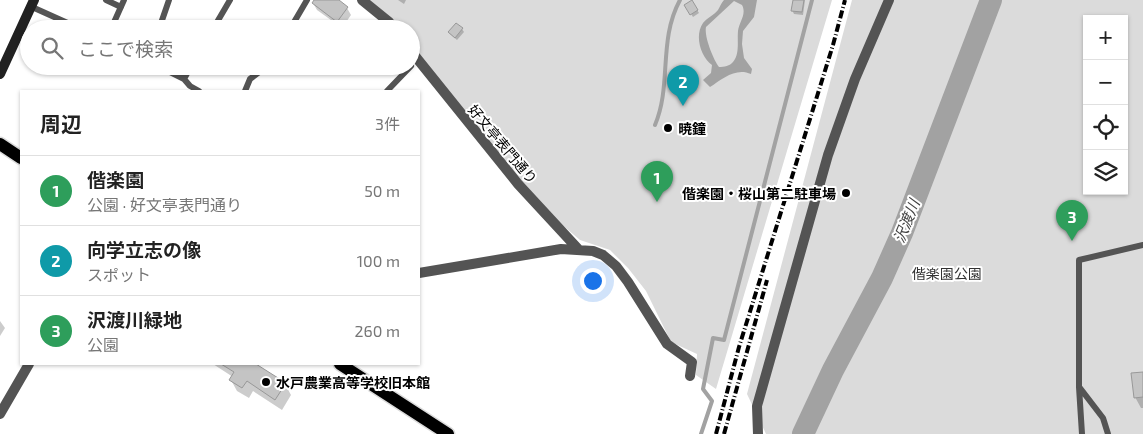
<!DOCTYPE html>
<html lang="ja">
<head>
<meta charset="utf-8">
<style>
	:root { --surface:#fff; --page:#f2f2f2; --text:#222; --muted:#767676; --line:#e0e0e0; --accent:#7c3aed }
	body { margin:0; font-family:"Exo 2","Noto Sans JP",sans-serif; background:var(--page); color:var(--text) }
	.controls { position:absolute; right:15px; top:15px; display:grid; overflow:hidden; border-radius:0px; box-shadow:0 1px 4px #0004 }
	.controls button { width:45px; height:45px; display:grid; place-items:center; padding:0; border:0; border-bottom:1px solid var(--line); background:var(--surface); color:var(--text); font:25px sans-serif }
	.you { position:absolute; left:592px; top:280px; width:18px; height:18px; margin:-12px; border:4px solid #fff; border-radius:50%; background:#1a73e8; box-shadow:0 0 0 8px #1a73e833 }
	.badge { display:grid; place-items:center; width:32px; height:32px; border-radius:50%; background:var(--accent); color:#fff; font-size:16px; font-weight:700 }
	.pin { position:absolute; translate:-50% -41px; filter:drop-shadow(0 1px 2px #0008) }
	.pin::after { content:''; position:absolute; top:26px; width:18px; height:15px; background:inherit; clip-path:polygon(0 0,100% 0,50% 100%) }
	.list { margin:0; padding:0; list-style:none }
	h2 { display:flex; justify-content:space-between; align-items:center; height:65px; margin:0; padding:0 20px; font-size:21px }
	h2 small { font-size:16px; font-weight:400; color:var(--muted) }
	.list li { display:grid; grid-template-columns:32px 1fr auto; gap:15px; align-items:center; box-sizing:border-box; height:70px; padding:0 20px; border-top:1px solid var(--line) }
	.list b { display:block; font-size:19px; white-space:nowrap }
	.list p { margin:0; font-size:16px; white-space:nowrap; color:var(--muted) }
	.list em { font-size:16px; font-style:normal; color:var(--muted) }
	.icon { flex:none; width:28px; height:28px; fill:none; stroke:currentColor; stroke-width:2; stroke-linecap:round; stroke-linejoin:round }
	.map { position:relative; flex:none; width:1143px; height:434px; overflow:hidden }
	.search { position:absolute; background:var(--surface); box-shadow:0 1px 4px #0004; left:20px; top:20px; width:400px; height:55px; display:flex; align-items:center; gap:12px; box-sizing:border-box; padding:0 18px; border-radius:28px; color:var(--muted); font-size:19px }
	.panel { position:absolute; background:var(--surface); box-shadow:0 1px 4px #0004; left:20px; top:90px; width:400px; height:275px; border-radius:0px }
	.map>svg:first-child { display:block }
</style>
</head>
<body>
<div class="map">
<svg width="1143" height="434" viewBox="0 0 1143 434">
	<rect width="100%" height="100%" fill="#fff"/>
	<path fill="#dbdbdb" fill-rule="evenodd" d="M369,0H832L716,389L696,375L697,354L671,342L646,291L628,268L610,250L580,240L560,223L519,179L411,44V29H399L388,15Z
		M852,0H1143V434H766L747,394ZM1087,19H1124V191H1087Z"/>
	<path fill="#a2a2a2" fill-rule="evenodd" d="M724,0H757L754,17L743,31L742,44L744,58L752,69L751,74C736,67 722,79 710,87L703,80L711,73L712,65C701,57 694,36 703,23C707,18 714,15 718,10C720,7 721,3 724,0ZM734,1L742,5C747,14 739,22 738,31C737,41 740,54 733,62C730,66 724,67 719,67C713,59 704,36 706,27Z
		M988,0H1000L992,11L982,32L975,30Z"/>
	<path fill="#0003" d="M315,0H336L347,8L351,15L342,28L317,10L313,3Z
		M398,0H406L404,4Z
		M794,0H805L803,15L794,14L792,10Z
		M692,2L699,13L693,17L686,6Z
		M462,29L464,32L457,40L449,33Z
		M667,127L672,131L671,134L666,130Z
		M0,321L5,328L0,336Z
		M213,364H254L285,384L291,395L282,410L253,391L249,398L237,391L231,380L233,377Z
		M1143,373V408H1141L1135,397Z"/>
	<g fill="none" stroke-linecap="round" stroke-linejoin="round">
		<path stroke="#a2a2a2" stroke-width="4" d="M655,125C672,85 658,40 680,0
			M701,434L712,401L703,389L713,338L724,340L812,0"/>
		<path stroke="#a2a2a2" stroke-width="22" d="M803,434L833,370L882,278L902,233L991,0"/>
	</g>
	<path fill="#c4c4c4" stroke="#989898" d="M314,0H339L348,7L337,22L312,3Z
		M692,0L698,10L690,15L684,5Z
		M793,0H804L802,12L791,11Z
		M456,23L463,28L455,38L448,32Z
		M221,364H256L286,383L275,400L247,381L242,388L229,380L234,372Z
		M1143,372V397L1134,398L1131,373Z"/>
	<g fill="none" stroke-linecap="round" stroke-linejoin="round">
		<g stroke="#dbdbdb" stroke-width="15">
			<path id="primary" d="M0,144L21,158
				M340,364L448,434"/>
		</g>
		<path stroke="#545454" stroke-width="6" d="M106,0L121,7
			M32,7L81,29
			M111,29L124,0
			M159,29L169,0
			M213,29L230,0
			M290,29L307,0
			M158,66L184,79L190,86L199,91
			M184,79L191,66
			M245,91L250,79L267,66
			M387,91L411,66
			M1080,388L1103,418L1108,434
			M1082,434L1079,387V260L1143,245"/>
		<path stroke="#545454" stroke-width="10" d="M0,414L29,364"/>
		<path stroke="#545454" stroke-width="10" d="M362,0L389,22L394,29
			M411,51L518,184L579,250
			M419,273L561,249L593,251L603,255L616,266L628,282L667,344L692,362L690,376"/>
		<path stroke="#545454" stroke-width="10" d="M758,434L757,406L828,155L855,79L889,0"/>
		<path stroke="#212121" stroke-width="10" d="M0,74L34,0"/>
		<use href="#primary" stroke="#000" stroke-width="12"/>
		<path stroke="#000" stroke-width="4" stroke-dasharray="8 2.5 1 2.5" stroke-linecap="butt" d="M716,434L739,347L833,45L845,0
			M724,434L767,280"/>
	</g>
	<g fill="#000" stroke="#fff" stroke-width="2">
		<circle cx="668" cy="128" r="5"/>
		<circle cx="846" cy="193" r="5"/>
		<circle cx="266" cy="382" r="5"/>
	</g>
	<g text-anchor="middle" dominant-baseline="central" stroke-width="4" stroke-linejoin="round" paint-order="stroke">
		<g font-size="14" font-weight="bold" fill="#000" stroke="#fff" text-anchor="start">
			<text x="678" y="128">暁鐘</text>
			<text x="836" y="193" text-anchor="end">偕楽園・桜山第二駐車場</text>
			<text x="276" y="382">水戸農業高等学校旧本館</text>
		</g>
		<g font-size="14" fill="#000" stroke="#fff">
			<text transform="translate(503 144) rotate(50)">好文亭表門通り</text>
		</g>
		<g font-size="14" fill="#323232" stroke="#fff">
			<text x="947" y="273">偕楽園公園</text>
		</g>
		<g font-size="15" font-style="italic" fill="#434343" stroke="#fff">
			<text transform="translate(906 221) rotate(-68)">沢渡川</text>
		</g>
	</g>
</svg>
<div class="controls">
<button>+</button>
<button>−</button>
<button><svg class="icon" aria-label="locate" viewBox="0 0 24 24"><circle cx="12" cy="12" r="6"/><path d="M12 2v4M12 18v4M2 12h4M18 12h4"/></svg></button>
<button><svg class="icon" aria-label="layers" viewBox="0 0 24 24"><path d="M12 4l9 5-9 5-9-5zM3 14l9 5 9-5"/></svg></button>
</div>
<div class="you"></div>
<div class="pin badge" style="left:657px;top:202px;background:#2e9e5b">1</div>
<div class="pin badge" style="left:683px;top:106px;background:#0f9aa8">2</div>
<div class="pin badge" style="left:1072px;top:241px;background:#2e9e5b">3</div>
<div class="search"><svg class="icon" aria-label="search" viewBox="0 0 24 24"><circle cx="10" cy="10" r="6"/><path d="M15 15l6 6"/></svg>ここで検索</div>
<section class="panel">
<h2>周辺<small>3件</small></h2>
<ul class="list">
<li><span class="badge" style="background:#2e9e5b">1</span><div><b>偕楽園</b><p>公園 · 好文亭表門通り</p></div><em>50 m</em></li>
<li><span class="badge" style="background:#0f9aa8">2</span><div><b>向学立志の像</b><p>スポット</p></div><em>100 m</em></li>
<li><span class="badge" style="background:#2e9e5b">3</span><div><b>沢渡川緑地</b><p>公園</p></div><em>260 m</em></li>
</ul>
</section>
</div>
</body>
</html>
